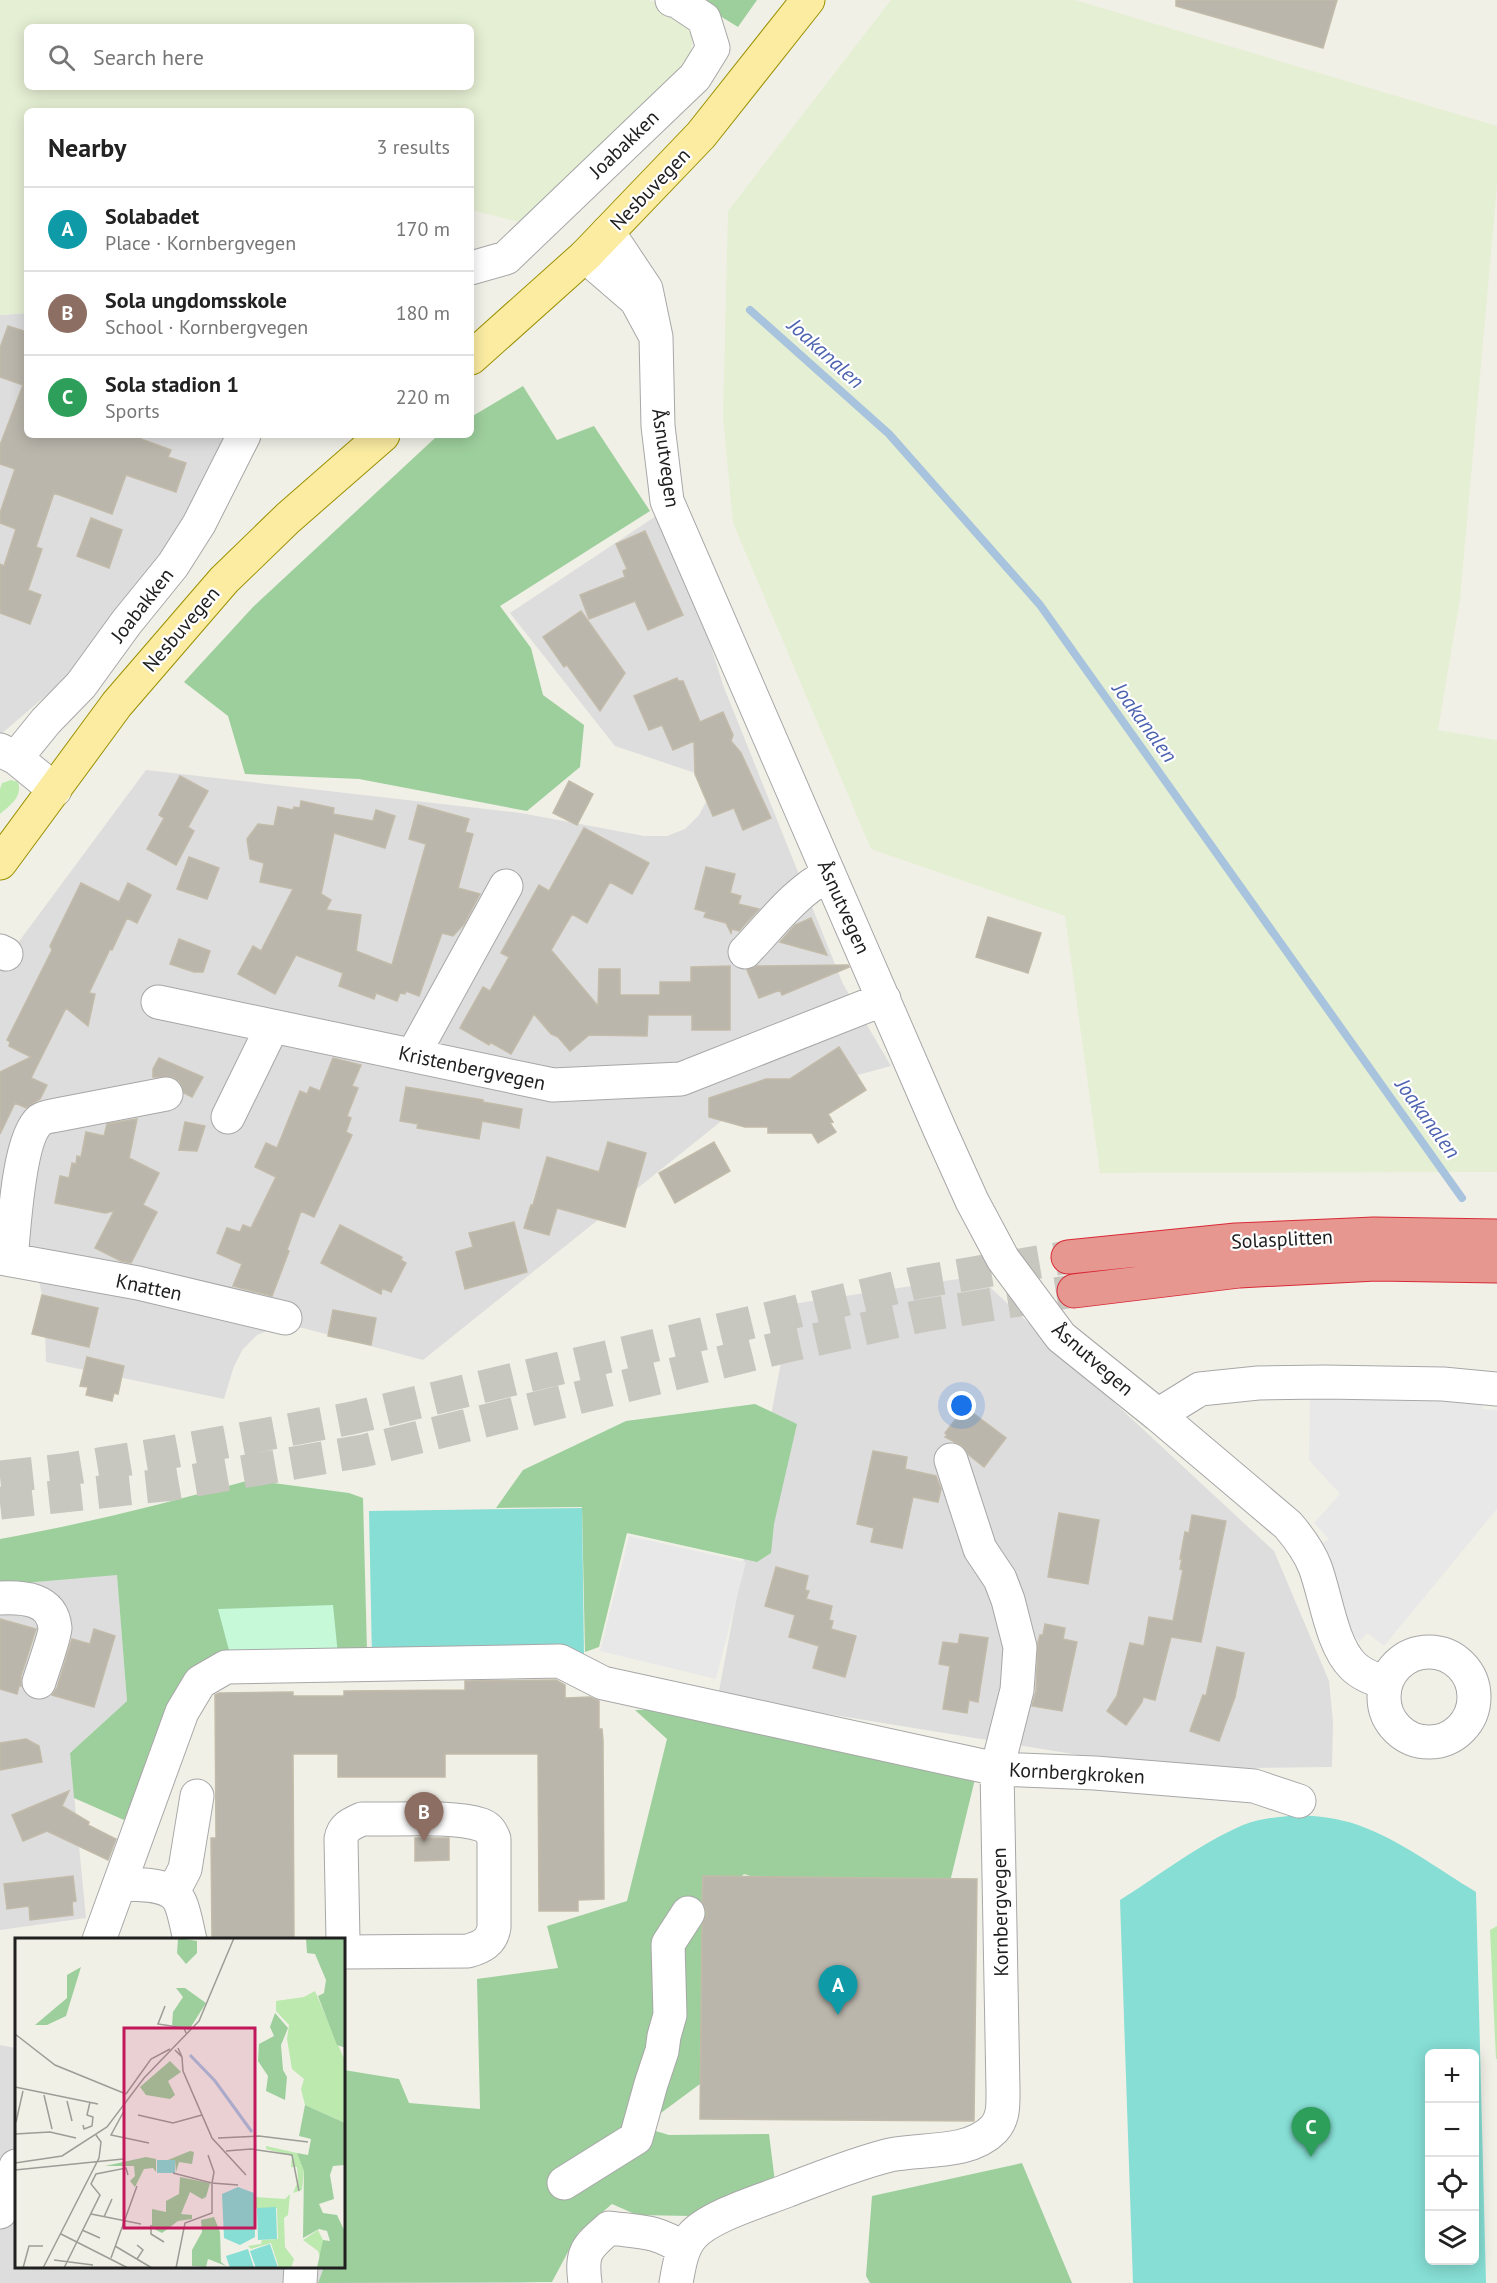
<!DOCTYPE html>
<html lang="en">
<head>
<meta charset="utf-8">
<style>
	:root { --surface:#fff; --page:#f2f2f2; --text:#222; --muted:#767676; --line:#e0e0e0; --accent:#d93025 }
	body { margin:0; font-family:"PT Sans",sans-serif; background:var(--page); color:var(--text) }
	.controls { position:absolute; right:18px; bottom:18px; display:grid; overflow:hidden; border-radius:9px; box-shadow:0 3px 15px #0003 }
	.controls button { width:54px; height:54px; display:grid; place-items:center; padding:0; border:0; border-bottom:2px solid var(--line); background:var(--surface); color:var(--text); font:30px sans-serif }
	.you { position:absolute; left:962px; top:1406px; width:21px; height:21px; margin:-15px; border:4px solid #fff; border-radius:50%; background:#1a73e8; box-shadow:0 0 0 9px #1a73e833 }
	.badge { display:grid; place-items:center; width:39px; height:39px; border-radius:50%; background:var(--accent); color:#fff; font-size:20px; font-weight:700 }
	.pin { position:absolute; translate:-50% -50px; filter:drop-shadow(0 2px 3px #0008) }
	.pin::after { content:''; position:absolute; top:32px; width:21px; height:18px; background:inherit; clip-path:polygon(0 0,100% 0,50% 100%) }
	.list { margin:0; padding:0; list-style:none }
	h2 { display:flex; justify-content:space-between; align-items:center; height:78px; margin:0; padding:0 24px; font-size:26px }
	h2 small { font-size:20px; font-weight:400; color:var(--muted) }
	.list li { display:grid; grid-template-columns:39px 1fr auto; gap:18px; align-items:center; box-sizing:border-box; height:84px; padding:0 24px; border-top:2px solid var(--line) }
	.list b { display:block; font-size:22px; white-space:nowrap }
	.list p { margin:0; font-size:20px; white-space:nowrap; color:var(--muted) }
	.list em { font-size:20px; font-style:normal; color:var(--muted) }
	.icon { flex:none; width:33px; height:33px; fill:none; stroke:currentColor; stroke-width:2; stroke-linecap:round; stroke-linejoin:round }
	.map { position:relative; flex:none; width:1497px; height:2283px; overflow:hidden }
	.search { position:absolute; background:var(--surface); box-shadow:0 3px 15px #0003; left:24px; top:24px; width:450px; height:66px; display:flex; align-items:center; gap:15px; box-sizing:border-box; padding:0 21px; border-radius:9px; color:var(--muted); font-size:22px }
	.panel { position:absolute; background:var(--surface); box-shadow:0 3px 15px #0003; left:24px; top:108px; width:450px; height:330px; border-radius:9px }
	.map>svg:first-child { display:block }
</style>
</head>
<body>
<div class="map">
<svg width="1497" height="2283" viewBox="0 0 1497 2283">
	<rect width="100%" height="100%" fill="#f1f0e7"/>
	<path fill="#dedddd" d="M27,313V435H250L179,561L49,693L0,735V315Z
		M668,508L723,685L843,984L891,1066L739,1107L423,1360L303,1328H275L257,1335L243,1349L234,1366L224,1399L46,1362L44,1303L39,1282L0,1255V967L146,770L521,813L644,836H667L685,829L699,815L708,798L710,778L615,746L510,613Z
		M978,1276L1274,1551L1329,1681L1333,1722L1332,1767L1165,1769L718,1696L792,1304Z
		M117,1574L127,1701L70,1753L86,1918L0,1930V1585Z
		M0,2045L16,2048V2188L11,2220H16V2266H314L379,2276L540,2283H0Z"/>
	<path fill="#e5efd3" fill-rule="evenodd" d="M0,0H648L679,9L694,33L689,58L672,83L527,224L471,210V111H27V313L0,315ZM27,27H471V87H27Z
		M891,0H1075L1497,126V186L1460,599L1438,730L1497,740V1172L1100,1173L1065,916L871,849L733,523L723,417L728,211Z"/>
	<path fill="#bbe9ae" d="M11,780L18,782C23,797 10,805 0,814V789L2,783Z
		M1497,1926V2059H1496L1490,1930Z"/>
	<path fill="#9dcf9c" d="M694,0H757L738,27Z
		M523,386L557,440L594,426L650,511L500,606L531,648L543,695L584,725L580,767L527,811L359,779L245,774L228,716L184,682L253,607L435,438L440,435H471V417Z
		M755,1404L797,1424L774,1524L771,1553L757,1562L627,1533L599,1647L585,1652L582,1507L496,1508L523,1470L626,1421Z
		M250,1480L349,1493L363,1498L367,1652L230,1654L143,1781L124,1820L74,1798L70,1753L127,1701L117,1575L0,1585V1539C84,1524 167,1503 250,1480Z
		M705,1709L976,1775L938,1931L857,1909L744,1874L711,1905L715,2048L700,2084L642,2127L669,2135L769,2134L775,2182L691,2216L637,2215L612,2204L578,2233L552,2282L318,2283L324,2267L344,2266V2070L399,2079L409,2103L480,2109L477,1979L558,1968L547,1926L627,1901L667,1739L635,1710Z
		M1022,2163L1072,2283H870L866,2276L872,2196Z"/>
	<path fill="#c5f9d8" d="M333,1605L338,1655L230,1654L218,1609Z"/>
	<path fill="#86ded4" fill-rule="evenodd" d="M582,1508L584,1655L372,1658L369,1511Z
		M1298,1815C1318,1816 1338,1818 1358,1825C1400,1840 1438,1869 1476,1892L1486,2283H1133L1120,1900C1160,1875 1199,1844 1243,1825C1260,1818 1280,1817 1298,1815ZM1430,2054H1474V2260H1430Z"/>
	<path fill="#e8e8e8" d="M1310,1393L1483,1396L1482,1409L1497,1410V1509L1384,1646L1367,1633L1359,1642L1346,1625L1318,1546L1329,1539L1314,1523L1340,1494L1309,1460Z
		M629,1536L746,1562L716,1679L600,1651Z"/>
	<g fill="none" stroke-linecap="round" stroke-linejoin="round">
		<path stroke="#a8c3dd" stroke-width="8" d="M750,310L889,434L1040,605L1462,1198"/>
	</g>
	<path fill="#bab6ac" stroke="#c2bba9" stroke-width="1.5" d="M1176,0H1337L1323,48L1176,6Z
		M8,326L27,332V435H143L141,439L171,450L168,457L186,463L176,492L126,475L112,514L54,493L36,547L42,549L28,590L41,595L30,624L0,613V564L4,566L16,529L0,523V513L15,469L0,464V445L23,385L0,377V348Z
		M91,518L122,530L109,568L77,556Z
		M645,531L683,615L648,630L635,601L589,619L580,595L625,577L623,571L627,569L616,544Z
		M581,611L625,673L600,711L567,665L564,667L543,637Z
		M677,678L678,681H683L700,722L723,712L733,735L731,741L741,753L771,818L743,830L734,808L713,816L695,774L694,741L673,750L662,725L649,730L634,696Z
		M180,776L208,791L188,827L194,831L176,865L147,849L164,818L159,815Z
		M569,781L593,794L577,825L553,813Z
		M301,801L334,808L333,814L373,821L376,810L395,816L385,848L334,833L321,894L331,900L326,910L361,915L356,951L392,965L426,844L409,839L418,805L469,819L465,832L473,834L458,888L480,894L464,924L453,936L442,933L419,996L406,991L405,994L400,993L397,1001L376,993L374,999L339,986L343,973L296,955L275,994L238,974L253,946L261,951L293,889L260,882L264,863L250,859L247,839L258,824L274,826L278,807L293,810L294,807L300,808Z
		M584,828L649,863L632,894L610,882L587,923L572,914L551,950L598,1006L599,969H620V995H660V982H691V967L730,966V1030H692V1015H648L647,1036L589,1035L570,1051L558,1037L551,1034L534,1014L511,1054L490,1042L489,1045L460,1028L483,987L490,991L509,957L501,953L539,885L549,891Z
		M189,857L219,868L207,899L177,889Z
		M706,867L735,874L730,893L741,896L738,904L759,909L739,931L732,929L731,933L726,923L704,917L706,912L695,909Z
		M81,883L119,902L128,883L151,895L137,923L127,918L112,950L110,949L89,993L95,994L88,1026L66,1008L31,1078L47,1085L40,1099L26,1108L15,1103L0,1134V1072L31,1057L9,1046L10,1042L7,1040L52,950L50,946Z
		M988,917L1041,933L1028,973L976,957Z
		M811,918L827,955L780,942L795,925Z
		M179,939L210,951L203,972H194L170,964Z
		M848,965L849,967L782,995L780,990L759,998L747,970L757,966Z
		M839,1047L866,1090L828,1114L833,1122L830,1123L836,1132L818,1143L812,1133H768V1127H745L709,1117V1098L766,1079H790Z
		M159,1058L203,1077L192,1097L184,1093L180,1082L173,1077H153V1069Z
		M333,1058L361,1065L352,1086L358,1088L347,1116L351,1118L346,1132L352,1135L314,1217L301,1211L287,1250L289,1251L272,1296L233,1286L242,1264L217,1253L227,1228L240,1232L243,1225L251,1228L276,1177L255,1167L266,1143L277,1148L300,1091L307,1094L310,1087L320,1091Z
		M406,1087L483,1100V1102L522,1109L519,1128L482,1121L479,1139L417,1128L418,1124L400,1121Z
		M137,1119L129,1158L159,1173L143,1205L157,1212L131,1263L121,1261L95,1248L114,1211L105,1213L55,1203L60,1176L69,1178L72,1163L76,1164L77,1156L81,1157L86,1132L104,1136L107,1124Z
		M185,1122L205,1126L197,1151L179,1150Z
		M608,1142L646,1153L625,1227L557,1208L549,1235L524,1228L531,1205H533L547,1157L599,1172Z
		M714,1142L730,1171L675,1203L659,1173Z
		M514,1222L527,1272L465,1289L456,1252L473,1247L469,1233Z
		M340,1225L402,1257L401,1260L406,1263L391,1292L382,1288L381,1294L321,1263Z
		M42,1295L98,1308L89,1347L32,1334Z
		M333,1310L376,1318L371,1345L328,1336Z
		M87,1357L124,1366L118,1394L114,1393L112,1401L86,1395L88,1387L80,1386Z
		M965,1407L1006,1438L984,1467L969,1455L963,1446L945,1437L947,1435L945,1433Z
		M873,1451L907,1457L905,1469L936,1476L941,1489L938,1502L913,1497L902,1548L871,1542L874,1528L857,1524Z
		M1059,1513L1099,1520L1088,1584L1048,1577Z
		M1192,1515L1226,1521L1201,1642L1171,1637L1155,1700L1143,1697L1142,1702L1126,1725L1107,1711L1117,1696L1130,1643L1144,1646L1149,1617L1173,1621L1183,1570L1180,1569L1182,1559H1180L1185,1532L1189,1533Z
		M776,1567L808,1576L805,1590L809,1591L806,1599L832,1606L829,1620L833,1621L831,1629L856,1636L845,1677L813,1668L819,1646L789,1637L795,1615L765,1606Z
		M0,1619L36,1629L21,1676V1686H19L17,1694L0,1689Z
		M1045,1624L1065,1628L1063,1639L1077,1642L1062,1711L1032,1706L1036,1691L1038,1642L1040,1635H1043Z
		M94,1629L115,1636L94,1707L52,1695L57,1688L72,1639L90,1644Z
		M960,1634L988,1638L978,1702L969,1700L967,1713L943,1709L950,1666L939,1664L943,1642L958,1644Z
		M1217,1647L1244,1653L1235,1697L1219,1741L1190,1731L1203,1695L1206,1696Z
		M556,1680L565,1685V1698L590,1697L599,1701V1729H602L603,1740L604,1899L578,1900V1911H539L538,1754H445V1777H338V1754H293L294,1940H212L211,1838H216L215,1695L219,1693L293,1692V1696H344V1691L465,1690V1681Z
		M26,1739L39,1746L42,1762L0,1770V1743Z
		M69,1791L62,1806L89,1822L88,1825L116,1839L108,1860L47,1831L23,1841L12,1815Z
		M415,1838H449V1860L415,1861Z
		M73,1876L76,1901L72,1902L73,1915L30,1920L29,1906L7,1909L4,1884Z
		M703,1876L977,1879L974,2121L700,2119L702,1926L707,1913L702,1902Z"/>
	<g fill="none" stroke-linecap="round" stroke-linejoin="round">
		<path stroke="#c7c6bf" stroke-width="33" stroke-dasharray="33 16" stroke-linecap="butt" d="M0,1477L63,1470L166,1453L352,1418L915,1283L1068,1257
			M0,1503L173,1484L363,1451L787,1346L921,1316L1074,1291"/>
		<g stroke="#a7a7a7" stroke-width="35">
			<path id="minor" d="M585,256L636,300L656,337L646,289L608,232
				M471,268L506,258L695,77L713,48L704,19L677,1L672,0
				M656,337L658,426L667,501L940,1130L972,1201L1003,1259L1061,1337L1158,1415L1288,1525C1299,1538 1309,1551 1315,1567C1326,1596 1331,1644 1353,1666C1362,1675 1374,1679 1385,1683
				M0,750L16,758L55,790
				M16,758L46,721L81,685L126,623L173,565L199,524L244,435
				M0,951L6,954
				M745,952C771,925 795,892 829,874
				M158,1002L553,1085L681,1079L884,999
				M413,1055L506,886
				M228,1117L272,1027
				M0,1258L138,1283L285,1318
				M11,1260C14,1231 18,1138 40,1120C44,1117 52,1116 57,1115L166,1094
				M1158,1415L1200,1389L1258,1383L1324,1382L1443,1384L1497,1389
				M951,1460L980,1549L1000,1579L1008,1600L1020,1647L1017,1690L997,1769L1095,1773L1254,1786L1299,1801
				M0,1598C23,1597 52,1598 55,1628C55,1636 42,1672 39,1682
				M1384 1697a45 45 0 1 1 90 0a45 45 0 1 1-90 0Z
				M120,1884C139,1885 171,1882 180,1902C185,1913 187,1928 190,1940
				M173,1892L185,1869L197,1796
				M99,1940L182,1712L200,1682L226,1667L560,1661L603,1683L997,1769L1003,2090C1003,2104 1004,2118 994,2129C969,2155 922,2148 890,2155C854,2164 820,2178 786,2191C761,2201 709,2216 692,2236C681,2249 679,2267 676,2283
				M343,1940L341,1839C343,1827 351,1824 362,1819C395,1820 452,1815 482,1825C489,1828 491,1832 494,1839V1927C492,1942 482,1947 468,1951L344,1952
				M564,2183L636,2138L651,2084L662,2051L664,2036L670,2015L668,1944L688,1913
				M0,2212L16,2166
				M300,2283L301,2266
				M585,2283C581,2252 586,2248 609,2228C641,2232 656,2230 684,2249"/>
		</g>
		<g stroke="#9a9102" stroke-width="35">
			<path id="major" d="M471,358L585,256L701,135L808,0
				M0,863L117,704L224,580L288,518L383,435"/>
		</g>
		<g stroke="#d92936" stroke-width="35">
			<path id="highway" d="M1068,1257L1236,1240L1374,1234L1497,1236
				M1074,1291L1239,1271L1376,1264L1497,1266"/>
		</g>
		<use href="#minor" stroke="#fff" stroke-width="33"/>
		<use href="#major" stroke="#fbeca2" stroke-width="33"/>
		<use href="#highway" stroke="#e69890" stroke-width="33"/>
	</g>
	<g text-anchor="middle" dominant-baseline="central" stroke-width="4.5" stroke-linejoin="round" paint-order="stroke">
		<g font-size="20" fill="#202020" stroke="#fff">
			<text transform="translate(624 144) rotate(-44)">Joabakken</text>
			<text transform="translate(650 189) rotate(-46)">Nesbuvegen</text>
			<text transform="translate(666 458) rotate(82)">Åsnutvegen</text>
			<text transform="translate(142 605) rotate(-52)">Joabakken</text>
			<text transform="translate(181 629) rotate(-49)">Nesbuvegen</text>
			<text transform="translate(844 907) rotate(66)">Åsnutvegen</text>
			<text transform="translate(472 1068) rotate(12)">Kristenbergvegen</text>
			<text transform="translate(1282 1239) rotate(-3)">Solasplitten</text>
			<text transform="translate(149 1287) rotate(12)">Knatten</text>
			<text transform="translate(1093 1359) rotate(41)">Åsnutvegen</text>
			<text transform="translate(1077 1773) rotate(3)">Kornbergkroken</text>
			<text transform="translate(1000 1912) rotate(-91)">Kornbergvegen</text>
		</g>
		<g font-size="21" font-style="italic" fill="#4d63b0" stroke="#fff">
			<text transform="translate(826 353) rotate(42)">Joakanalen</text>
			<text transform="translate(1145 722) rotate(54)">Joakanalen</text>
			<text transform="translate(1428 1118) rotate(54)">Joakanalen</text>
		</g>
	</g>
	<g transform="translate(15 1938)">
		<rect width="330" height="330" fill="#f1f0e7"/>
		<path d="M300,53L330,123V185L290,167L286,151L289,141L277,131L272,101L274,87L261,73V63L289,59ZM251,208L282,215L289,232L287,252L278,255L283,243L282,229H276L277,218L251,211ZM275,256L273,277L269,280L270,309L279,321L276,330H264L256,305L236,311L233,308L246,306L247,302L263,301L262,270H240V259L270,261ZM303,292L308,302L306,323L303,313L288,302Z" fill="#bbe9ae"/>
		<path d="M163,0L182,3V15L171,26L162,15ZM330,0V109H328L322,107L303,58L309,55L311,42L300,16L292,15L291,1ZM66,29L51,78L32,87H20L52,60V37ZM161,50H170L191,65L174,92L157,87L158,74L168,59ZM260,75L273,90L266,107L268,132L272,139L270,162L251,153L253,138L243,123L244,106L259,98L255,89ZM155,123L166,134L153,143L160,157L155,161L131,157L125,149ZM290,167L330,185V227L318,228L315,237L319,261L304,266L308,275L322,277L330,294V330H302L308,302L315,303L312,293L304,291L288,300L289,233L282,215L293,217L296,201L284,198ZM175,213L179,214L177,226L164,224L161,234L160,222H153ZM131,219L141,221V234L138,230L129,231L120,249L115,243L120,238L119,228H90ZM165,239L195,245L191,259L187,261L175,254L166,276L177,277V281L163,283L147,295L137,290V271L151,274V263L164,256ZM199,279L205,294L206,324L211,328L193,321L191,329L177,328V312L187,294L186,282Z" fill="#9dcf9c"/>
		<path d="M142,222H160V235H142ZM223,249L239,255L240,299L225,307L209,300L207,256ZM261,269L262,301L243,302L242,270ZM255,306L263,330H241L235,313ZM233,311L239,330H215L211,318Z" fill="#86ded4"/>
		<path fill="none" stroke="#a8c3dd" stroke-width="3" d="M175,117L200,143L237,194"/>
		<path fill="none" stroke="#9d9d97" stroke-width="1.5" d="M150,68L143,86L169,90L171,95M0,96L40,127L111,156M160,112L167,119L163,110M167,119L168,133L197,200L231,237M0,149L83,166M111,156L136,121L155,111M29,157L37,191M52,163L57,183M109,173L96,197L134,205M123,177L158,185L187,177M1,184L8,153M68,187L69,191L77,188L78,179L72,177L75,164M0,196L35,194L61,200M203,200L244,198L293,204M211,213L236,211L277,217L284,253M193,217L199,234L197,245L223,247M0,225L47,218L92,189L129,140L184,83L219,0M0,232L108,221M158,235L197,245V275L170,285L161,330M76,276L126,286M89,279L97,261M136,287V296L149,304M67,292L85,300M46,296L113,330M122,307L128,312L122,321M100,308L137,330M96,320L122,248M39,322L78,327M8,330L14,308H28M28,330L84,220L86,204L81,197M49,330L85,257L76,246L81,236L111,230L113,237"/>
		<path fill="#c2185b" fill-opacity="0.15" stroke="#c2185b" stroke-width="3" d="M109,90H240V290H109Z"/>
		<rect width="330" height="330" fill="none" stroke="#202020" stroke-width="3"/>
	</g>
</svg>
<div class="controls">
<button>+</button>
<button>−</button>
<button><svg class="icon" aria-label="locate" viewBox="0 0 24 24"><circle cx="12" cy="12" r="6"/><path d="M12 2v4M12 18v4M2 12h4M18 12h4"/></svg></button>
<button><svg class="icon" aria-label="layers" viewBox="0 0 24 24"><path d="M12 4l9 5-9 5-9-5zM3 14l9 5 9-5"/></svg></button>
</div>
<div class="you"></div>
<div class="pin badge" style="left:838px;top:2015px;background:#0f9aa8">A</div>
<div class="pin badge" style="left:424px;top:1842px;background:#8d6e63">B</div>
<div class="pin badge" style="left:1311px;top:2157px;background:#2e9e5b">C</div>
<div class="search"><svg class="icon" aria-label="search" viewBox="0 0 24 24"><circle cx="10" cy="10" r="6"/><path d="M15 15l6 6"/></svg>Search here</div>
<section class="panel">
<h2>Nearby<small>3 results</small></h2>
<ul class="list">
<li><span class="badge" style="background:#0f9aa8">A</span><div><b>Solabadet</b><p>Place · Kornbergvegen</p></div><em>170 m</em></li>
<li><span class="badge" style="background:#8d6e63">B</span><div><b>Sola ungdomsskole</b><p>School · Kornbergvegen</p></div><em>180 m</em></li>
<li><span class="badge" style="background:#2e9e5b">C</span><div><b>Sola stadion 1</b><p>Sports</p></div><em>220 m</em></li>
</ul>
</section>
</div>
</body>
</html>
